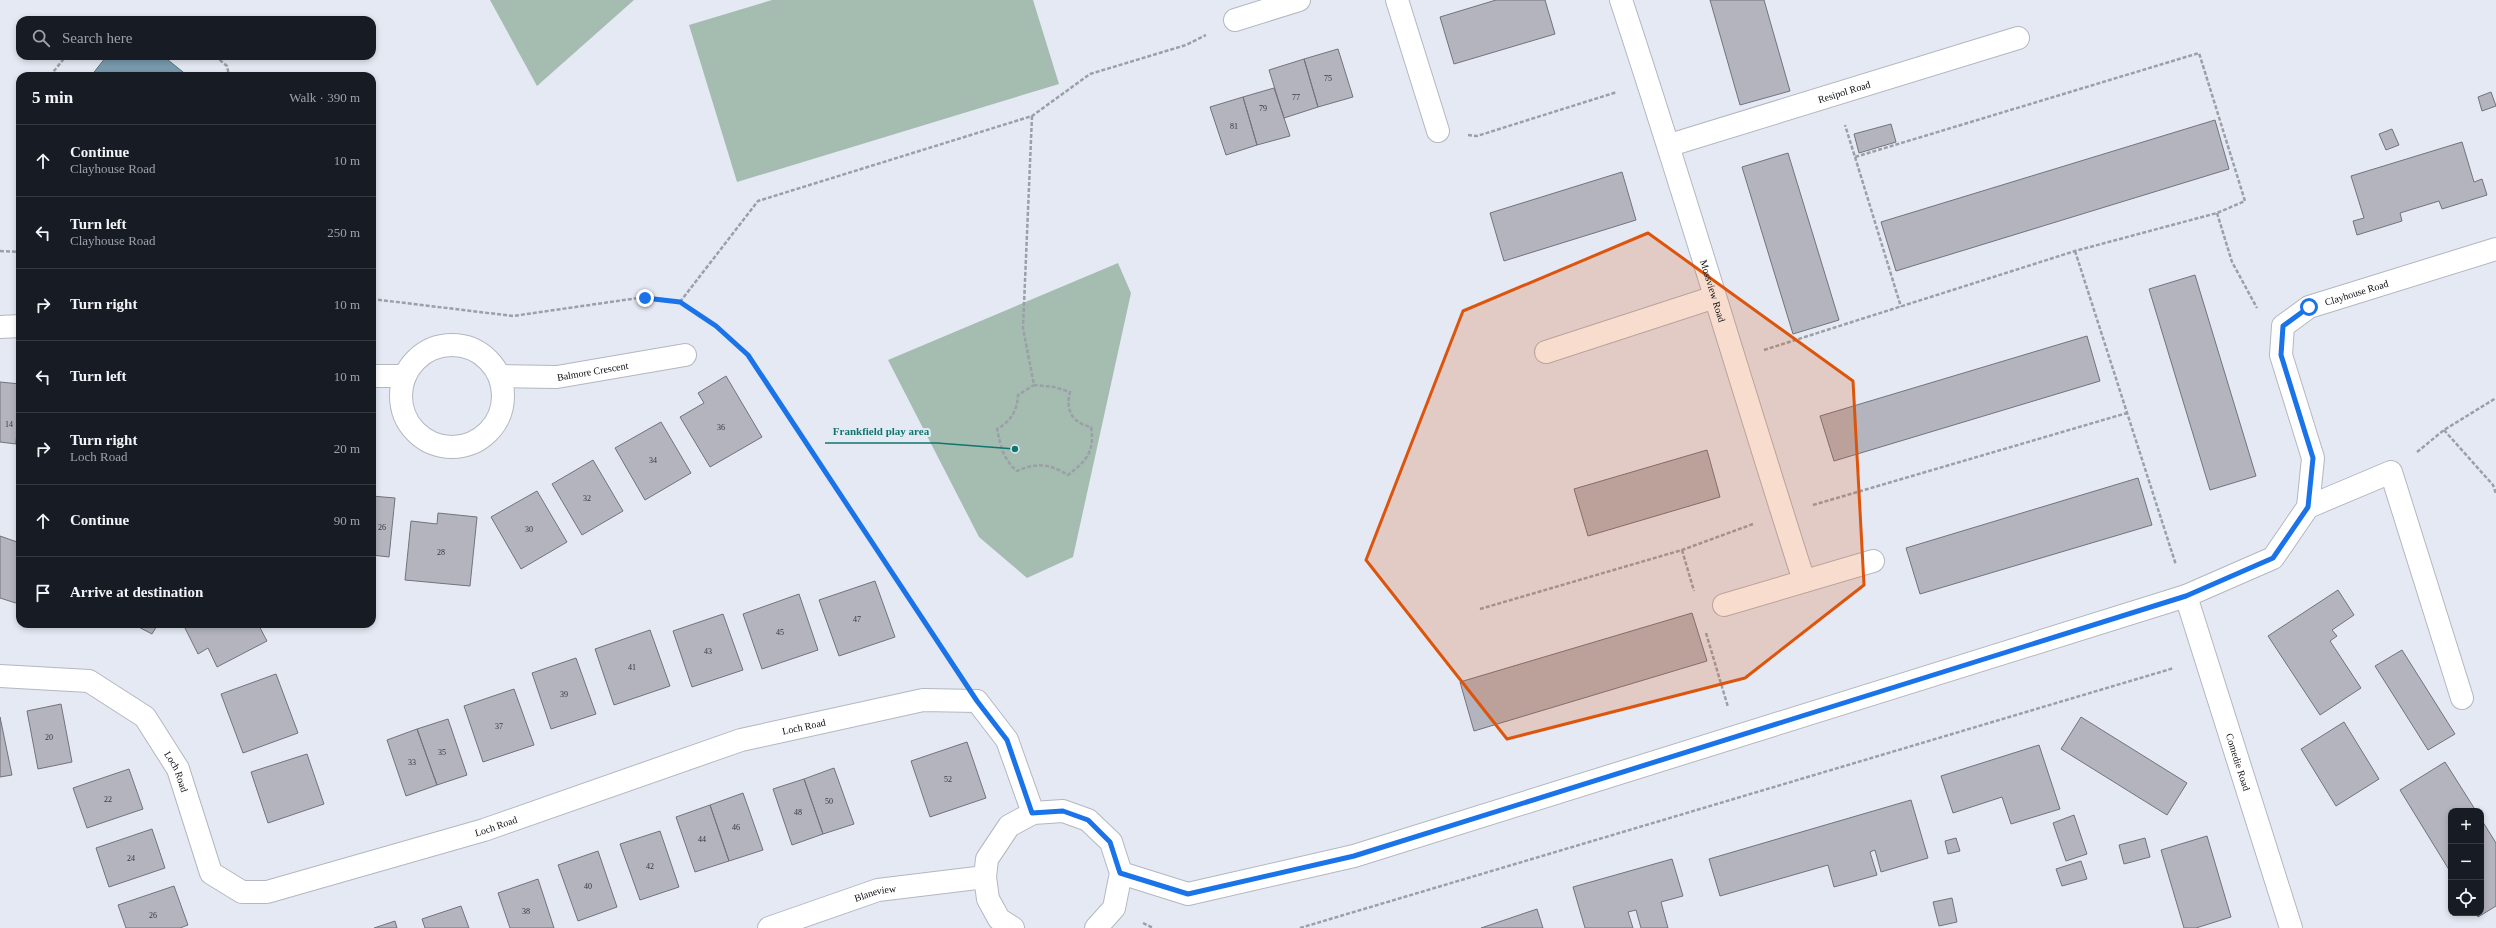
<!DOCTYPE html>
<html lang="en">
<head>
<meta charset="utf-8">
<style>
	:root { --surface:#171b24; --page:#20242c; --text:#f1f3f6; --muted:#9ea1a6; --line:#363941 }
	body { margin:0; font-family:"Times New Roman",serif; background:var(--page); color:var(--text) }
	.controls { position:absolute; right:12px; bottom:12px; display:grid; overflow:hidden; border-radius:8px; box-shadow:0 2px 6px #0003 }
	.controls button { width:36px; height:36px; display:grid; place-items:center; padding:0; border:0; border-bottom:1px solid var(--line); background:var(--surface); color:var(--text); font:20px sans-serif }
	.stop { position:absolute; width:12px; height:12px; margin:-9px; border:3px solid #1a73e8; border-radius:50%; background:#fff }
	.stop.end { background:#1a73e8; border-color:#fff; box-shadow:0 1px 4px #0008 }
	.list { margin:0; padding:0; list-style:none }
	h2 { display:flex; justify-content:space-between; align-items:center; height:52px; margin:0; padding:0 16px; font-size:17px }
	h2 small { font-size:13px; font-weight:400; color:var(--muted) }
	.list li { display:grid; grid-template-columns:26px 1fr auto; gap:12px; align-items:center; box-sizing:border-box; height:72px; padding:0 16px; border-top:1px solid var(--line) }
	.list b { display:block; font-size:15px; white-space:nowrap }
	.list p { margin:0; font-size:13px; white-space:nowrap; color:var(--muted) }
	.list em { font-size:13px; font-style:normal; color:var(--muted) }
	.icon { flex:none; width:22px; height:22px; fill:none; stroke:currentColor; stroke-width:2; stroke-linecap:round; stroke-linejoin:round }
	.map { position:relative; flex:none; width:2496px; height:928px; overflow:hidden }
	.search { position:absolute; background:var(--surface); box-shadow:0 2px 6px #0003; left:16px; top:16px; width:360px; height:44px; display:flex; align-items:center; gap:10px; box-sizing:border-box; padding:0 14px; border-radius:12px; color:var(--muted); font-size:15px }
	.panel { position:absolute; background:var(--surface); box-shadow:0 2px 6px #0003; left:16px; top:72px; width:360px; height:556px; border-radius:12px }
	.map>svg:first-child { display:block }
</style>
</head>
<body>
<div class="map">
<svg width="2496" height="928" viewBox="0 0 2496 928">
	<rect width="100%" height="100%" fill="#e4e9f3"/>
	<path fill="#a4bdb0" d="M490,0H634L537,86Z
		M772,0H1033L1059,84L737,182L689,25Z
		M1118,263L1131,293L1073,557L1027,578L979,537L888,360Z"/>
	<path fill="#799aad" stroke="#586f7e" d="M117,56H163L188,76H91L106,57Z"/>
	<path fill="#b3b4be" stroke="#72737c" d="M1496,0H1545L1555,34L1454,64L1440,17Z
		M1710,0H1764L1790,91L1740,105Z
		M1338,49L1353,97L1318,107L1304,59Z
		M1304,59L1318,107L1284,118L1269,70Z
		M1274,88L1290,136L1257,145L1243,97Z
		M2491,92L2496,106L2482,111L2478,97Z
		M1243,97L1257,145L1226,155L1210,107Z
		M2215,120L2229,169L1896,271L1881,222Z
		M1891,124L1896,142L1859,153L1854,134Z
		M2392,129L2399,145L2386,150L2379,134Z
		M2462,142L2474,182L2482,179L2487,195L2442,209L2439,201L2400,213L2402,221L2357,235L2353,221L2364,218L2351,176Z
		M1788,153L1839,320L1793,334L1742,167Z
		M1622,172L1636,220L1504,261L1490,213Z
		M2195,275L2256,476L2210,490L2149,289Z
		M2087,336L2100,381L1834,461L1820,416Z
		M726,376L762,437L710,467L680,417L704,403L698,393Z
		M0,382L20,384L16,444L0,442Z
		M20,405V444H16Z
		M661,422L691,473L645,500L615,448Z
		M1707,450L1720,497L1588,536L1574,489Z
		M593,460L623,511L582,535L552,484Z
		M2138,478L2152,525L1920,594L1906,548Z
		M537,491L567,542L521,569L491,517Z
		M372,496L395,498L389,557L372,555Z
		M438,513L477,517L470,586L405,580L411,521L437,524Z
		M0,536L20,543L19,604L0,598Z
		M875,581L895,637L839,656L819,600Z
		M2338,590L2354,615L2332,630L2337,636L2330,641L2361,688L2320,715L2268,636Z
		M799,594L818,650L762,669L743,614Z
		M1692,613L1707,661L1474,731L1460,682Z
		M723,614L743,670L692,687L673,631Z
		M133,624H158L152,634Z
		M183,624H258L267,641L217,667L208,648L198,654Z
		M650,630L670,686L614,705L595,649Z
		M2402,650L2455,734L2428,750L2375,666Z
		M576,658L596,714L551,729L532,673Z
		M276,674L298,733L243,753L221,694Z
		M514,689L534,745L483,762L464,706Z
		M61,704L72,762L38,769L27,711Z
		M0,717L12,775L0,777Z
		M2081,717L2187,783L2167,815L2061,749Z
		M448,719L467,775L437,785L417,729Z
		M2344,722L2379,779L2336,806L2301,749Z
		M417,729L437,785L406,796L387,740Z
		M967,742L986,798L930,817L911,761Z
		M2039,745L2060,809L2011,824L2002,797L1953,813L1941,776Z
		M307,754L324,804L268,823L251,772Z
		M2445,762L2476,811H2451V873L2400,790Z
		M834,768L854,824L823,834L804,779Z
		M129,769L143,809L87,828L73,788Z
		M804,779L823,834L792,845L773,789Z
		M743,793L763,850L729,861L710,805Z
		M1911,800L1928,858L1881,872L1875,850L1870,852L1877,875L1834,887L1828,865L1720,896L1709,859Z
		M710,805L729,861L695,872L676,817Z
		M2074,815L2087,854L2066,861L2053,823Z
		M2481,819L2496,843V906L2478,917L2476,913H2481Z
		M152,829L165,868L109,887L96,848Z
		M660,831L679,887L640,900L620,844Z
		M2207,836L2231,917L2196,928H2184L2161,850Z
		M1956,838L1960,851L1948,854L1945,841Z
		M2145,838L2150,857L2124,864L2119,845Z
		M598,851L617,907L578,921L558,865Z
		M1672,859L1683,896L1661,902L1668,928H1641L1636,910L1628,912L1633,928H1585L1573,887Z
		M2081,861L2087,879L2062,886L2056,869Z
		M538,879L554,928H510L498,893Z
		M174,886L188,925L180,928H126L118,905Z
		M1952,898L1957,922L1939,926L1933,902Z
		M461,906L469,928H425L422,919Z
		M1537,909L1543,928H1481Z
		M395,921L397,928H374Z"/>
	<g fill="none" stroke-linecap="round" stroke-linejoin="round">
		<g stroke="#b3b7c0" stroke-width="24">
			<g id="minor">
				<path d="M1397,0L1438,131"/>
				<path id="s1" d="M1621,0C1685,193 1742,388 1804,581"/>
				<path d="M1235,20L1299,0"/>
				<path id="s2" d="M1670,145L2018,38"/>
				<path d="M0,327L20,326"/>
				<circle cx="452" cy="396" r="51"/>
				<path d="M1546,352L1715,297"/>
				<path d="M372,376H405"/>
				<path id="s3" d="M500,376L557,377L685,355"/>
				<path d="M2308,507L2391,472L2462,698"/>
				<path id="s4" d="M2186,596L2291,928"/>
				<path d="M1724,605L1873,561"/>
				<path id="s5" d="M0,676L89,681L145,717L178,769L211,873L242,892H267L484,830L741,740L923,700L977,701L1007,740L1033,813"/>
				<path id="s6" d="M1121,873L1188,894L1354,856L2186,596L2273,558L2308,507L2313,458L2281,355L2283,326L2309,307L2496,249"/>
				<path id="s7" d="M769,928L878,890L985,877"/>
				<path d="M1013,928L999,919L988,899L985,877L987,859L1009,826L1033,813L1063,811L1088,820L1111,842L1121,873L1114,908L1096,928"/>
			</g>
		</g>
		<path stroke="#9b9fa7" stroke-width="2.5" stroke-dasharray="4 2" stroke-linecap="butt" d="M148,20L166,18L169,20
			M215,56L227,66L229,76
			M50,76L66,56
			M1032,116L1023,328L1034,385L1054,387L1070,392C1065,411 1073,423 1091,427C1095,452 1086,461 1068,475C1050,464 1037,462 1017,471C1003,459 1001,447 997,429C1011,421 1017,411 1018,395L1034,385
			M1468,135L1477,136L1617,92
			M1855,157L1901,307
			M2217,213L2232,262L2257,308
			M0,251L20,252
			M2075,251L2176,565
			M372,299L513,316L645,297L680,302L716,326L748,355L955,669
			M680,302L758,201L1032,116L1090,74L1186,45L1206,35
			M1764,350L2075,251L2217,213L2245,201L2199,53L1855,157L1845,125
			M2444,430L2493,485L2496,494
			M2417,452L2444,430L2496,398
			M1813,505L2127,413
			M1682,550L1694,591
			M1480,609L1682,550L1753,524
			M1706,633L1728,707
			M1143,923L1153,928
			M1300,928L2174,668"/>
		<use href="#minor" stroke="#fff" stroke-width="22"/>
	</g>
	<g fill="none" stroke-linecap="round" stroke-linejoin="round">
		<path stroke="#1a73e8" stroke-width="5" d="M645,298L680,302L716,326L748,355L977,701L1007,740L1032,813L1063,811L1088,820L1110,842L1120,873L1188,894L1354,856L2186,596L2273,558L2308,507L2313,458L2281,355L2283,326L2309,307"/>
	</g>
	<path fill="#dd550c" fill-opacity="0.2" stroke="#dd550c" stroke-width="3" stroke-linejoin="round" d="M1648,233L1853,381L1864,585L1745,678L1507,739L1366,560L1463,311Z"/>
	<g text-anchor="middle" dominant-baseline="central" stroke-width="4" stroke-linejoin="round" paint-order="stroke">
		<g font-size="8" fill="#35363b">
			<text x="1328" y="78">75</text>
			<text x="1296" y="97">77</text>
			<text x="1263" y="108">79</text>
			<text x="1234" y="126">81</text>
			<text x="9" y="424">14</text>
			<text x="721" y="427">36</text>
			<text x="653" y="460">34</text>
			<text x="587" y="498">32</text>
			<text x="382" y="527">26</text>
			<text x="529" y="529">30</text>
			<text x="441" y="552">28</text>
			<text x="857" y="619">47</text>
			<text x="780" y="632">45</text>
			<text x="708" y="651">43</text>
			<text x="632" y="667">41</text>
			<text x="564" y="694">39</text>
			<text x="499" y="726">37</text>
			<text x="49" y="737">20</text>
			<text x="442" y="752">35</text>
			<text x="412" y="762">33</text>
			<text x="948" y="779">52</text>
			<text x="108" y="799">22</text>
			<text x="829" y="801">50</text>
			<text x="798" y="812">48</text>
			<text x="736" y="827">46</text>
			<text x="702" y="839">44</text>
			<text x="131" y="858">24</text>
			<text x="650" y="866">42</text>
			<text x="588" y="886">40</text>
			<text x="526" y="911">38</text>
			<text x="153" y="915">26</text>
		</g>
		<g font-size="10" fill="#0b0c0f" stroke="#e4e9f3">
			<text stroke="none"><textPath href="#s2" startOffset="182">Resipol Road</textPath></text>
			<text stroke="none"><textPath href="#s1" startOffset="305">Mossview Road</textPath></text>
			<text stroke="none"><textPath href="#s6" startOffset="1537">Clayhouse Road</textPath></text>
			<text stroke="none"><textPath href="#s3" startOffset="93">Balmore Crescent</textPath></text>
			<text stroke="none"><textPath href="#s5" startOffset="950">Loch Road</textPath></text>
			<text stroke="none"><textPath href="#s4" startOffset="174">Comedie Road</textPath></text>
			<text stroke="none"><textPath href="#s5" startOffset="219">Loch Road</textPath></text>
			<text stroke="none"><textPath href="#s5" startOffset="626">Loch Road</textPath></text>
			<text stroke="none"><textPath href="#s7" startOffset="112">Blaneview</textPath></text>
		</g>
	</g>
	<path fill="none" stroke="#0f766e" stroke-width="1.5" d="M1015 449L937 443H825"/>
	<circle fill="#0f766e" stroke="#e4e9f3" stroke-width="1.5" cx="1015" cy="449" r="4"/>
	<g font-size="11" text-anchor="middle" font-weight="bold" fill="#0f766e" stroke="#e4e9f3" stroke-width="4" stroke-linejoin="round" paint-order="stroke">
		<text x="881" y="435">Frankfield play area</text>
	</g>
</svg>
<div class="controls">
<button>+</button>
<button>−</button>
<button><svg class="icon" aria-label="locate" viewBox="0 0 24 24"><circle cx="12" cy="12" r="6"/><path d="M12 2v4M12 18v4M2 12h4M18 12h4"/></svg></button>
</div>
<div class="stop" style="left:2309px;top:307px"></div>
<div class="stop end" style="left:645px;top:298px"></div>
<div class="search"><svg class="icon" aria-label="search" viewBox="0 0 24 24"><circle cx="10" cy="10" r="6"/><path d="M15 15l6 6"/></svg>Search here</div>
<section class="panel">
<h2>5 min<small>Walk · 390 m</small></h2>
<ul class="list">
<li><svg class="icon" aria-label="ahead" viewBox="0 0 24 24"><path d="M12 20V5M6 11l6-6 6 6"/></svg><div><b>Continue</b><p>Clayhouse Road</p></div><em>10 m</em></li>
<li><svg class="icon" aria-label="left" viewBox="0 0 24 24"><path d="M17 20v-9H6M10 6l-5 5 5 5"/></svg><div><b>Turn left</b><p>Clayhouse Road</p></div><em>250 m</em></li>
<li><svg class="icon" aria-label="right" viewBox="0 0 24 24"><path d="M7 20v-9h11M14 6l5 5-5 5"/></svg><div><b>Turn right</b></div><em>10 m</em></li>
<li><svg class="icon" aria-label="left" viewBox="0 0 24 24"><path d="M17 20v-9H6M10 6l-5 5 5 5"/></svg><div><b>Turn left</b></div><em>10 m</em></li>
<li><svg class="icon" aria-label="right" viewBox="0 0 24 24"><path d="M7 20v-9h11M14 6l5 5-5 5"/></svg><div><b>Turn right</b><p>Loch Road</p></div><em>20 m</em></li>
<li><svg class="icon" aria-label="ahead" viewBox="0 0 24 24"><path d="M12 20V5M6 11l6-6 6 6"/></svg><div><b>Continue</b></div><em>90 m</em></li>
<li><svg class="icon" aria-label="arrive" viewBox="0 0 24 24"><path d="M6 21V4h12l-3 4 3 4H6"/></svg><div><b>Arrive at destination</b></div></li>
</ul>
</section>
</div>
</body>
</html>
